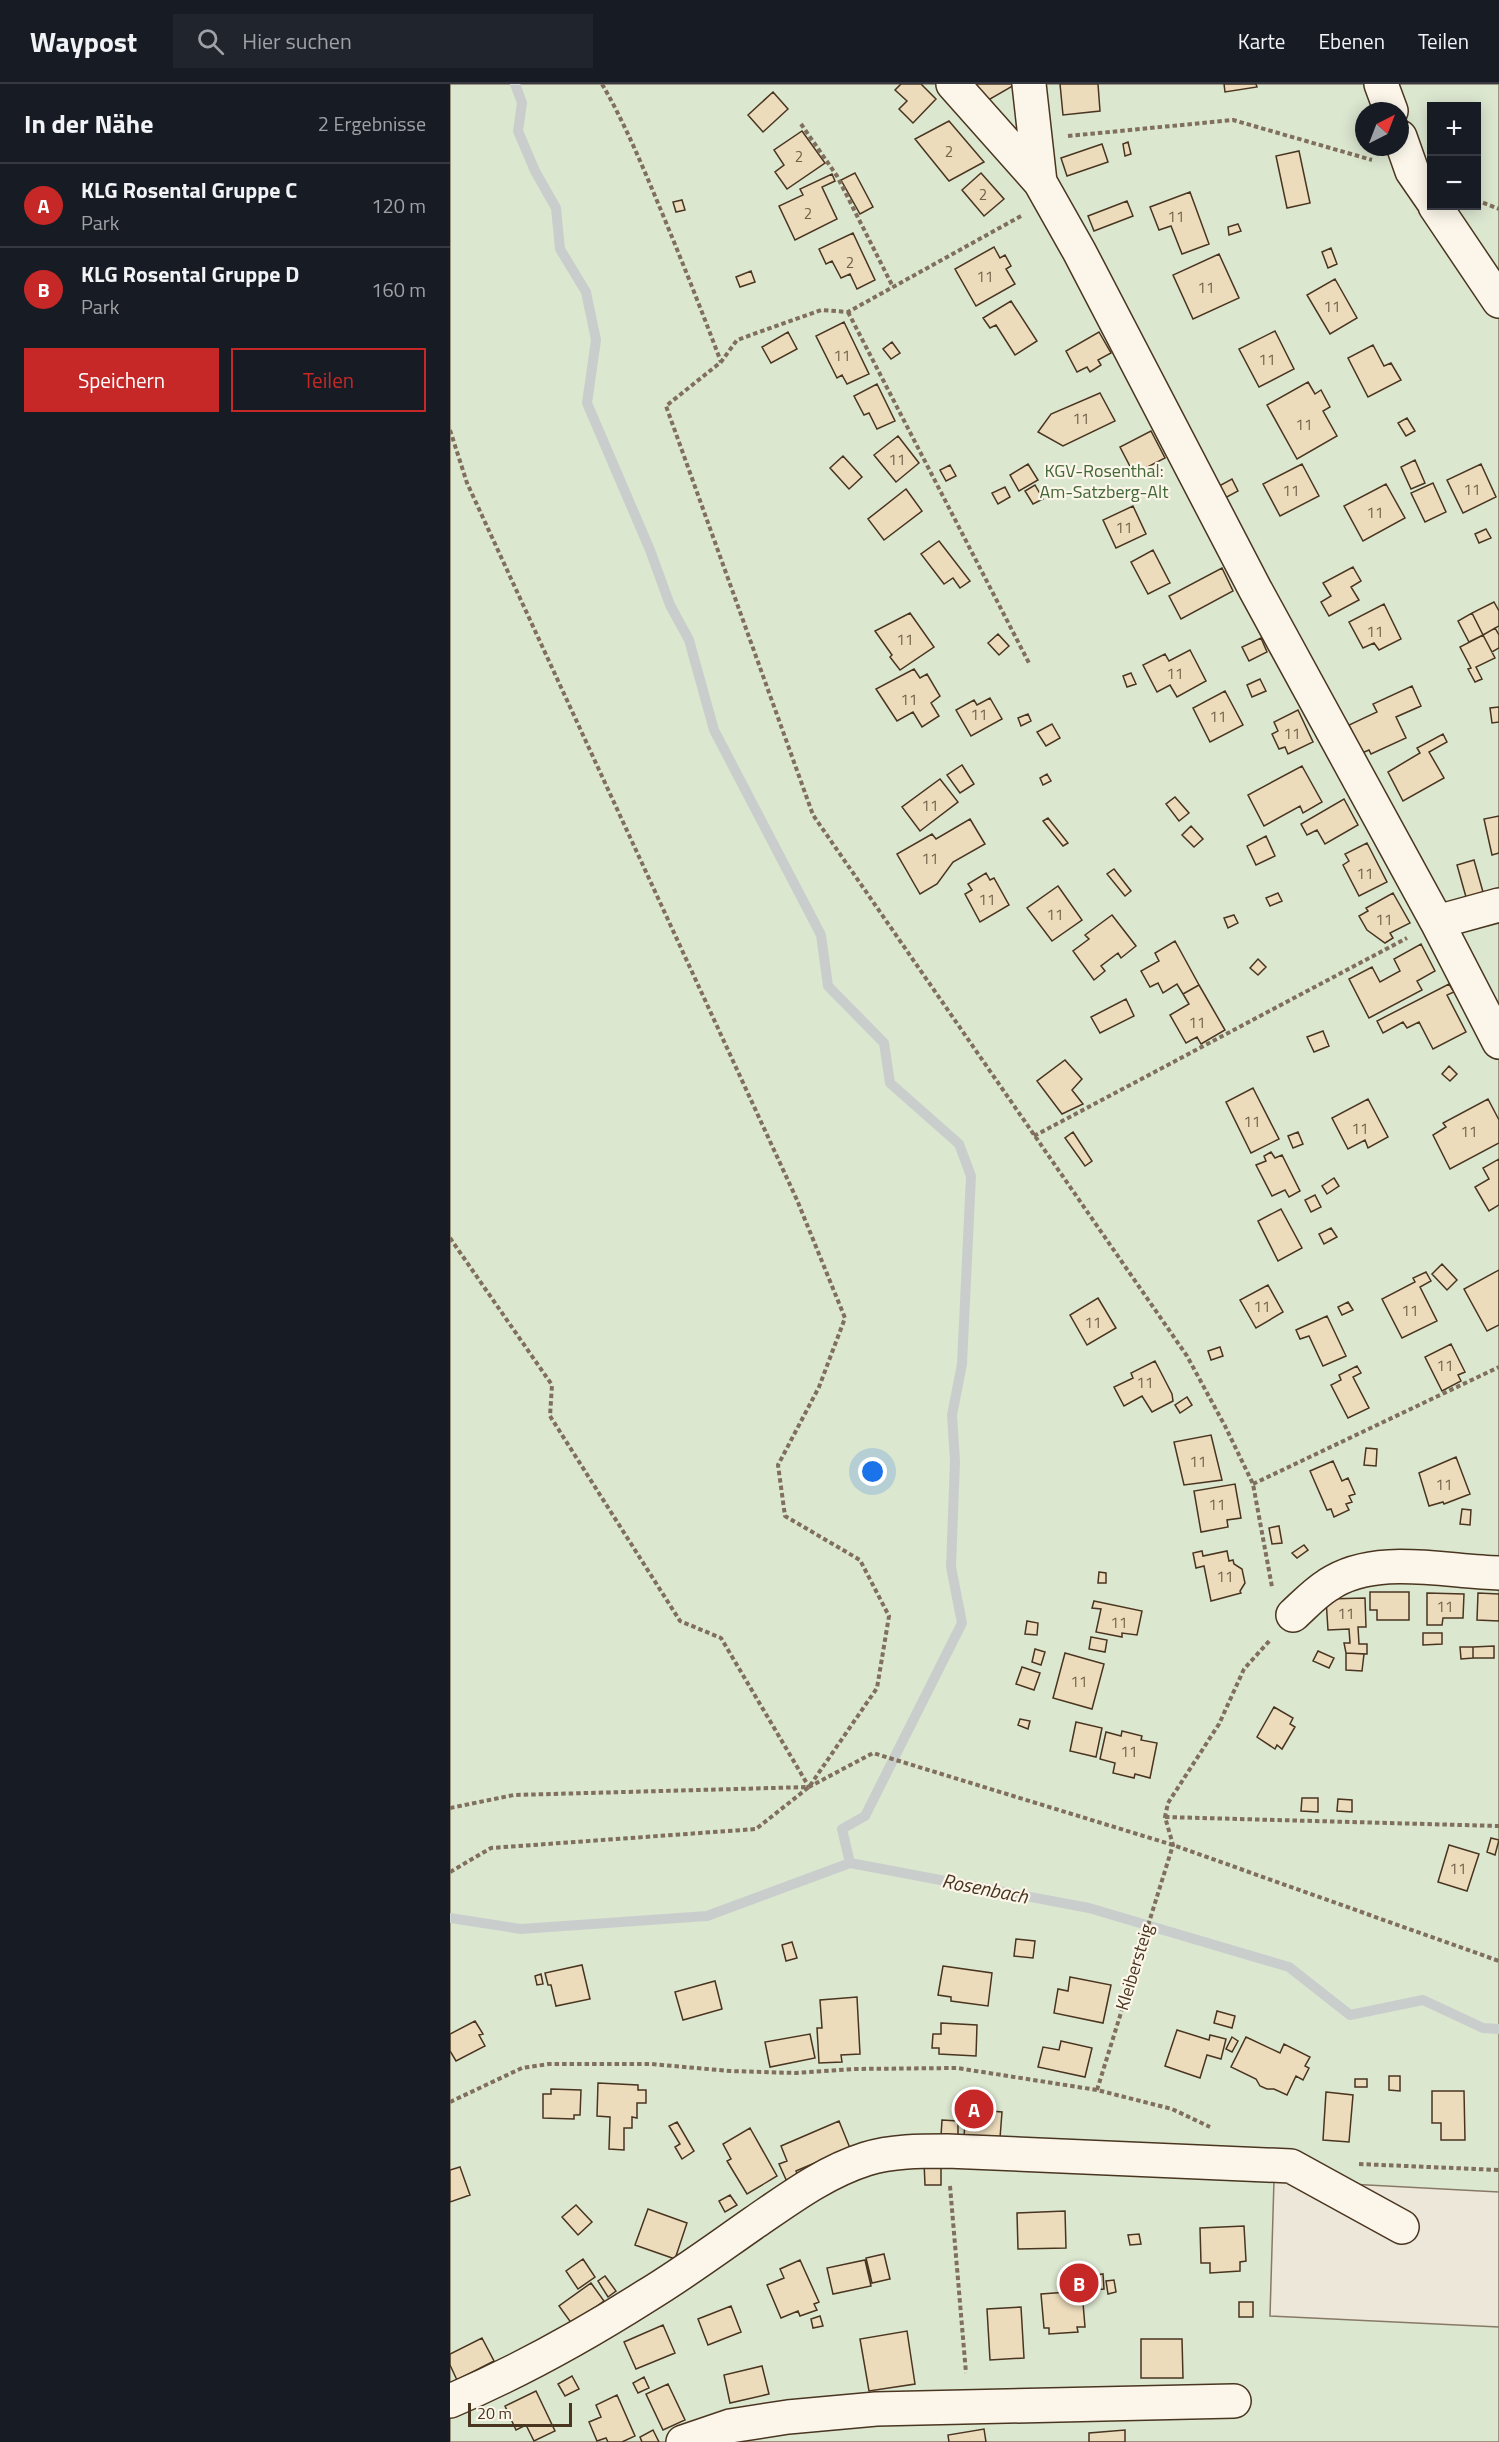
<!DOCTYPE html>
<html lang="de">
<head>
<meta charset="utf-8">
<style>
	:root { --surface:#171b24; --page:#20242c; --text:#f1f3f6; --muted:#9ea1a6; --line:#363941; --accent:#c62828 }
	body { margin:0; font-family:"Titillium Web",sans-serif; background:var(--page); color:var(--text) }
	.controls { position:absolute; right:18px; top:18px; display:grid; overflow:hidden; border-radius:0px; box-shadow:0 3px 15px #0003 }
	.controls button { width:54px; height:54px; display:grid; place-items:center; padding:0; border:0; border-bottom:2px solid var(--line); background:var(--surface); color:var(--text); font:30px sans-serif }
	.compass { position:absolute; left:905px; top:18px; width:54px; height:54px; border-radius:50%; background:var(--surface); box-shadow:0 3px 15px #0003; rotate:42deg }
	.scale { position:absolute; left:18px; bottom:15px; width:104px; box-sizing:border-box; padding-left:6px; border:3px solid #4a3520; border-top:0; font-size:16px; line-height:21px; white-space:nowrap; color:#4a3520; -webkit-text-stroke:4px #fbf6e9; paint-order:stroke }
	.you { position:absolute; left:423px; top:1388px; width:21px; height:21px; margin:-15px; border:4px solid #fff; border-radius:50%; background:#1a73e8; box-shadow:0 0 0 9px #1a73e833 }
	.badge { display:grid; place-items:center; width:39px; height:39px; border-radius:50%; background:var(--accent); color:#fff; font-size:20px; font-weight:700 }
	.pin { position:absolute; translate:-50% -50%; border:3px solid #fff; box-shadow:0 2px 6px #0006 }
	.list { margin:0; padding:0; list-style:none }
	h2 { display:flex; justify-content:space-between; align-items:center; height:78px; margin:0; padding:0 24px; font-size:26px }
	h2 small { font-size:20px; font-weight:400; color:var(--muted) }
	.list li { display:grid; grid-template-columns:39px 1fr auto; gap:18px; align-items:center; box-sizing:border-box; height:84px; padding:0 24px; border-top:2px solid var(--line) }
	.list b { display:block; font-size:22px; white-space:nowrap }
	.list p { margin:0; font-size:20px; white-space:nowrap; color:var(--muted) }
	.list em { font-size:20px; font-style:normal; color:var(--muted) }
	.actions { display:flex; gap:12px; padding:18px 24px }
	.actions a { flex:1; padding:14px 0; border:2px solid var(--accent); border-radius:0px; text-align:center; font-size:21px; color:var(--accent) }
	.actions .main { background:var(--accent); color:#fff }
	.icon { flex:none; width:33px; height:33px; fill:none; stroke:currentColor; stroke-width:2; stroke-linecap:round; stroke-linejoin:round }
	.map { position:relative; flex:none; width:1049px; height:2358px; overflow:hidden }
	header { display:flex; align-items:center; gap:36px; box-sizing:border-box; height:84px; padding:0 30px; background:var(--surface); border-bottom:2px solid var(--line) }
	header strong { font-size:28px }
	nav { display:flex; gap:33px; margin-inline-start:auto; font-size:21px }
	.search { width:420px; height:54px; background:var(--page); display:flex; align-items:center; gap:15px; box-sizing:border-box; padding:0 21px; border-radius:0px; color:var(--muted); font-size:22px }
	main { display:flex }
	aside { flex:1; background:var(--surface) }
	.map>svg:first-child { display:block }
</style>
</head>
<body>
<header>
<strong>Waypost</strong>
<div class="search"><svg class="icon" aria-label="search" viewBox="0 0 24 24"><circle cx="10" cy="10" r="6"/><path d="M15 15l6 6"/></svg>Hier suchen</div>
<nav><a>Karte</a><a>Ebenen</a><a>Teilen</a></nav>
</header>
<main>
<aside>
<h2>In der Nähe<small>2 Ergebnisse</small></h2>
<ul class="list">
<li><span class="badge">A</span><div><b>KLG Rosental Gruppe C</b><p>Park</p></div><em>120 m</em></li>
<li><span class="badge">B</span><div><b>KLG Rosental Gruppe D</b><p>Park</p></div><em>160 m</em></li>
</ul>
<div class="actions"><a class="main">Speichern</a><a>Teilen</a></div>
</aside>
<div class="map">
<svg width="1049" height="2358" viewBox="0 0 1049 2358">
	<rect width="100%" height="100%" fill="#fbf6e9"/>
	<path fill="#dce7d0" stroke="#887966" stroke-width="1.5" fill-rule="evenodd" d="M0,0H1049V2358H0ZM982,22H1026V122H982ZM914,27H950V63H914Z"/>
	<path fill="#ede7d9" stroke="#887966" stroke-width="1.5" d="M824,2096L1049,2108V2243L820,2232Z"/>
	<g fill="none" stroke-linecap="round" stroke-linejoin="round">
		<path stroke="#c9cecd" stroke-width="10" d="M65,0L72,19L68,47L85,87L106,124L110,165L136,208L146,256L137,319L200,466L220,521L239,556L264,646L371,851L378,902L434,959L440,999L509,1060L521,1092L512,1280L502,1331L505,1377L501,1483L512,1539L415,1732L392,1745L400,1779
			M0,1834L71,1845L257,1832L400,1779L639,1824L839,1883L900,1931L973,1916L1033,1944L1049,1945"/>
	</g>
	<path fill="#ecdcbc" stroke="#4a3520" stroke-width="1.5" d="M451,0H471L486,15L463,39L449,25L457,17L445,6Z
		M525,0H566L535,18Z
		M610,0H648L650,27L613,31Z
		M774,0H806L807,3L775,8Z
		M323,8L338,25L313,48L298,31Z
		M499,37L534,78L499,97L465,55Z
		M352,47L375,79L337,105L325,88L334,81L324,66Z
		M678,58L681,70L675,72L673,60Z
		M652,60L658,78L617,92L611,74Z
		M849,67L860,119L837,124L826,72Z
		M405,89L423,123L410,130L391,96Z
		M531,89L554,115L534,132L512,106Z
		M382,90L385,97L372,103L387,135L345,156L329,122L353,111L350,105Z
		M740,108L759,160L732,170L721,142L709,146L700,123Z
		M232,116L235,126L226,128L223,118Z
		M677,117L683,132L644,147L638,132Z
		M788,140L791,147L779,151L778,143Z
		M403,149L425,196L407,205L400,190L391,194L382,177L376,180L369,165Z
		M544,163L550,174L555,171L561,182L556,185L565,200L526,222L505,185Z
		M881,164L887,180L878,184L872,168Z
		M769,170L789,214L743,235L723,191Z
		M301,187L305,198L290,203L286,193Z
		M885,195L907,234L880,250L857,211Z
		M561,217L587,257L565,271L546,241L540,244L533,234Z
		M394,238L419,290L397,300L392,291L387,294L366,252Z
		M825,247L844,285L809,303L789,265Z
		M338,248L347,265L321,279L312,263Z
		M649,248L661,269L648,276L651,281L640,288L637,283L627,288L616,267Z
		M442,258L450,269L441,275L433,265Z
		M923,261L934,282L941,279L951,296L918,313L898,274Z
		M858,298L865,310L871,306L880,323L873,327L887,352L847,375L817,321Z
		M427,300L445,337L427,345L419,329L414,331L404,312Z
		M650,309L665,337L613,362L588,348L601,330Z
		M957,334L965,347L956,352L948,339Z
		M701,347L715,374L684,390L670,363Z
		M448,352L469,379L446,398L424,371Z
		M393,372L412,393L399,405L380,384Z
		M965,376L975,399L961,405L951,383Z
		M578,380L588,396L569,407L560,391Z
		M852,380L869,412L830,432L813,400Z
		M1031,380L1046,413L1013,429L997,396Z
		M500,381L506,392L496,397L490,386Z
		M782,395L788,407L775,414L769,402Z
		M983,399L996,428L975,438L961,409Z
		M936,400L955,434L913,457L894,422Z
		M585,401L593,415L583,420L575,407Z
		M555,403L560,413L548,420L542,409Z
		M456,405L472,427L434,456L418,435Z
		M683,422L696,450L666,464L653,436Z
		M1036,445L1041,454L1029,459L1025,450Z
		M489,457L520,497L510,504L503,494L494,500L471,470Z
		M703,466L720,499L698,510L681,478Z
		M903,483L911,497L901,503L909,516L879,532L871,518L881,512L873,499Z
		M772,484L783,507L731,535L719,512Z
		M1044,518L1049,527V542L1033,551L1022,529Z
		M934,520L951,555L929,566L924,559L913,564L899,538Z
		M460,529L484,563L450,586L440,573L442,571L425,547Z
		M1022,529L1033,551L1019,558L1008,537Z
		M1045,544L1049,551V564L1042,568L1033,551Z
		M548,550L559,562L549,571L538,559Z
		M1033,551L1045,574L1026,583L1032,595L1025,598L1018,585L1021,584L1010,563Z
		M811,554L817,568L799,577L792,563Z
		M740,566L756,597L727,613L720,601L707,608L693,581L715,570L719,577Z
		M464,585L470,594L477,590L490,612L481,619L489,632L472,643L463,628L447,637L426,605Z
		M681,589L686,600L677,603L673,592Z
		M810,595L816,607L802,613L797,601Z
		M962,602L971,622L946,633L956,654L921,670L919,666L912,669L899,641L927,628L923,620Z
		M775,607L793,641L760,658L743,624Z
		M540,614L552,635L521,652L506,626L524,616L527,621Z
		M1049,623V638L1042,639L1040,624Z
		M848,626L863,658L838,670L835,663L829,665L822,650L828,647L824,638Z
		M578,630L581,637L571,642L568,634Z
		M602,640L610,654L596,662L587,648Z
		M993,650L997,658L979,668L994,694L953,717L938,688L970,669L967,664Z
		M512,681L524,700L510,709L497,691Z
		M852,682L872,718L853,729L850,722L814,742L798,711Z
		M597,690L601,697L593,701L590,694Z
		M490,695L508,718L470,747L452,723Z
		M725,713L739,729L729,737L716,720Z
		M894,715L908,741L875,760L867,746L857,751L851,740Z
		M1049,732V769L1042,771L1034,735Z
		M598,734L618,759L613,762L593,737Z
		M520,735L535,760L503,778L487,800L470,810L447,770L482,750L486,755Z
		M741,742L753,755L744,763L732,751Z
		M816,752L825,772L806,781L797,762Z
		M917,759L937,798L909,812L893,781L899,777L895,770Z
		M1024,776L1033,808L1016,813L1007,781Z
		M664,785L681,807L675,812L657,790Z
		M536,789L540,796L544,794L559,821L530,838L515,810L522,806L518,800Z
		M608,802L632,836L602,857L577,824Z
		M828,809L832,817L820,822L816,814Z
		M943,809L960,839L940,849L943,854L935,859L917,846L909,832L918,827L916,824Z
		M662,831L686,862L671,874L668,869L651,882L655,887L644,896L623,867L639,855L635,851Z
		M784,831L788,839L778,844L774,834Z
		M725,857L749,901L733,910L727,900L713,909L708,899L700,903L691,887L709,877L705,869Z
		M971,860L985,887L967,897L972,906L919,934L899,895L922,883L930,898L950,887L944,875Z
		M808,875L816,883L808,891L800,884Z
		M999,900L1004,908L997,911L1016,948L983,965L969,938L957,944L953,938L933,949L927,937Z
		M749,901L775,946L751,960L747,953L736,959L720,931L739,920L733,910Z
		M676,915L684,932L650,949L641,933Z
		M873,947L879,962L864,968L857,953Z
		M615,976L632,995L622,1006L633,1020L612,1030L587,997Z
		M999,982L1007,990L1000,997L992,990Z
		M803,1004L829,1055L801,1069L776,1018Z
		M918,1015L938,1053L918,1064L915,1056L898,1065L882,1034Z
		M1038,1015L1049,1036V1059L1000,1085L983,1051L996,1043L993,1039Z
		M623,1048L642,1077L635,1082L615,1054Z
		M848,1048L853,1060L843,1064L838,1052Z
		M821,1068L825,1074L832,1071L850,1107L839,1113L835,1106L822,1112L806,1081L816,1077L814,1072Z
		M1049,1075V1121L1039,1127L1025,1103L1039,1095L1033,1084Z
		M884,1094L889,1102L877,1110L872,1102Z
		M865,1111L871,1123L861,1128L855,1116Z
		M831,1125L852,1164L828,1177L808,1137Z
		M881,1144L887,1153L874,1160L869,1150Z
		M992,1180L1007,1196L997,1206L982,1190Z
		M1049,1186V1241L1037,1247L1014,1205Z
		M976,1188L981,1197L970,1203L987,1237L952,1254L932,1215L965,1198L963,1194Z
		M818,1201L833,1228L806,1244L790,1216Z
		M648,1214L666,1244L637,1261L620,1231Z
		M898,1218L903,1226L892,1231L888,1223Z
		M877,1232L896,1272L873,1282L859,1252L850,1255L846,1246Z
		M1001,1260L1015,1288L1008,1291L1011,1297L992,1307L975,1273Z
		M770,1263L773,1272L761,1276L758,1267Z
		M705,1277L722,1310L723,1317L702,1328L692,1312L674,1322L664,1303L683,1294L681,1289Z
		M907,1282L911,1289L903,1293L919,1324L898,1334L881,1301L891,1296L889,1291Z
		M737,1313L742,1321L730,1329L725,1321Z
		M761,1351L772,1396L734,1401L724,1358Z
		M916,1364L927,1365L926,1382L914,1381Z
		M1006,1373L1020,1410L994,1420L993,1418L979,1422L969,1389Z
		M883,1377L892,1397L898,1394L905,1410L899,1412L902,1418L896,1420L899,1426L884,1433L881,1425L877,1426L860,1387Z
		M785,1400L791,1434L777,1436L778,1443L751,1448L744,1407Z
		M1012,1425L1021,1426L1020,1441L1010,1440Z
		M829,1442L832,1459L822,1460L819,1444Z
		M854,1461L858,1466L847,1474L842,1469Z
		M752,1467L753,1472L777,1467L779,1477L783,1476L784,1480L792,1485L795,1499L790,1507L791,1509L761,1517L754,1482L746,1484L743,1469Z
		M649,1488L656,1489V1499H648Z
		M920,1508H959V1536H927V1526H920Z
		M977,1509L1014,1510L1013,1534H993L992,1541H977Z
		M1028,1509L1049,1510V1537L1027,1536Z
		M915,1514L916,1543H908L909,1560H917V1570L896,1569L894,1559H900L899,1545L878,1546L876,1515Z
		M644,1517L692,1527L687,1551L672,1549V1553L646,1548L651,1525L642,1524Z
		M577,1537L588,1539L587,1551L575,1550Z
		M973,1549H992V1560L973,1561Z
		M641,1553L657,1556L655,1568L639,1565Z
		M1044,1562V1574H1023V1563Z
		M1010,1563H1023V1574L1011,1575Z
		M585,1565L595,1568L591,1581L582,1578Z
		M868,1567L884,1574L879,1584L863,1577Z
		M615,1569L654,1580L642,1625L603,1614Z
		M896,1569L914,1570L912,1587L896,1586Z
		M572,1583L590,1589L584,1606L566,1600Z
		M824,1623L843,1634L840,1640L845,1643L832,1665L827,1661L825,1665L807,1653Z
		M570,1635L580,1637L578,1645L568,1641Z
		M626,1638L652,1644L646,1673L620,1667Z
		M672,1647L692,1652L691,1656L707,1659L700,1694L685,1690L684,1694L663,1689L665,1679L650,1675L656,1648L671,1652Z
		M852,1714H868V1728L851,1727Z
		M888,1715L902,1716V1728L887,1727Z
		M1041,1754L1049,1756L1045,1771L1037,1768Z
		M999,1761L1029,1770L1017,1807L988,1798Z
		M566,1855L585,1857L583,1874L564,1872Z
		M342,1858L347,1874L336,1877L332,1861Z
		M132,1881L140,1915L106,1922L101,1901H98L95,1889Z
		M493,1882L542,1889L538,1922L501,1917V1913L488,1911Z
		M91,1890L93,1900L87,1901L85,1892Z
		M620,1893L661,1901L653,1939L604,1929L608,1905L618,1907Z
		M265,1897L272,1925L233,1936L225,1908Z
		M407,1913L410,1970L391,1971L392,1978L369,1979L367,1944H372L370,1916Z
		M767,1927L785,1932L782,1944L764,1939Z
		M25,1937L33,1950L29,1951L35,1962L6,1977L0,1967V1950Z
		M491,1939L527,1941L526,1972L489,1970V1964H482L483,1950H491Z
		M727,1946L759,1956L760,1951L776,1955L771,1975L757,1971L750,1994L715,1982Z
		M360,1950L365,1974L320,1983L315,1958Z
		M782,1953L788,1957L782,1968L776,1965Z
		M796,1953L830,1969L834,1960L860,1973L855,1982L859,1984L853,1996L846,1992L837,2011L824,2005H817L810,2002L806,1995L781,1983Z
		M611,1957L642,1964L635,1993L588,1983L593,1963L609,1966Z
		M939,1992H950V2007L939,2006Z
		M905,1995H917V2003H905Z
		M148,1999L188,2001V2006H196V2019H187V2034L182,2033V2044H174V2066L159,2065L160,2033L147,2032Z
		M101,2005L131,2006L130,2031H124V2035L93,2034V2010H101Z
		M982,2007H1014L1015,2056H991V2039H982Z
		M876,2008L903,2011L899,2058L873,2056Z
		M516,2025L552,2028L550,2054L514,2053Z
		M492,2036L508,2037V2052H491Z
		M389,2037L400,2064L346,2087L349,2095L338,2100L329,2080L337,2077L331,2062Z
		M227,2038L244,2067L232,2075L225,2063L230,2060L219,2042Z
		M300,2044L327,2092L297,2110L277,2077L281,2075L273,2060Z
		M474,2078H491V2101H475Z
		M10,2083L20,2111L0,2118V2086Z
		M280,2111L287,2121L275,2128L269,2117Z
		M126,2121L142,2138L128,2151L112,2133Z
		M198,2125L237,2139L225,2175L185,2161Z
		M615,2127L616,2164L568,2165L567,2129Z
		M794,2142L796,2177L790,2178V2187L760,2189V2179H751L750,2144Z
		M689,2150L691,2160L680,2161L678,2151Z
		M434,2170L440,2195L422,2199L416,2174Z
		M133,2175L145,2193L128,2205L116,2187Z
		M350,2176L369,2218L364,2220L367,2226L350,2232L348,2227L331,2234L317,2201L334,2194L330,2185Z
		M415,2176L421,2202L383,2210L377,2184Z
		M653,2190L654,2205L642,2206L641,2192Z
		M155,2192L166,2207L158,2213L148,2197Z
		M664,2196L666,2208L658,2210L656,2197Z
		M141,2199L154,2217L122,2240L109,2222Z
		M632,2207L635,2243H627L628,2248L599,2250V2244H594L591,2210Z
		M789,2218H803V2233H789Z
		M281,2222L291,2248L258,2261L248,2235Z
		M571,2223L574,2274L540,2276L537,2225Z
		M370,2232L373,2242L363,2244L361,2235Z
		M213,2241L225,2269L186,2285L174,2258Z
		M457,2247L465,2300L419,2307L410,2255Z
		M32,2254L44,2277L7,2296L0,2281V2270Z
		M691,2255H732L733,2294H691Z
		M312,2282L319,2310L280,2319L274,2291Z
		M122,2292L129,2305L115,2312L108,2300Z
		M194,2293L199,2304L188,2309L183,2299Z
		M218,2300L235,2336L213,2346L196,2310Z
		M86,2307L105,2347L84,2357L76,2341L66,2346L55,2322Z
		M167,2311L185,2352L172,2358H158L156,2354L147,2357L139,2338L151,2333L146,2321Z
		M534,2345L536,2358H499L498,2351Z
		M203,2346L209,2358H192L190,2353Z
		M675,2346V2358H639V2349Z"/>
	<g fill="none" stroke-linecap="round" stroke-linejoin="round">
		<g stroke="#4a3520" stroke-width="36">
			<path id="minor" d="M503,0L590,98
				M579,0L590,98L629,167L805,505L987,838L1049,958
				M931,0L941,27
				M950,53L962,87L982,116
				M985,122L1049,217
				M987,838L1049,821
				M843,1531C854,1521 865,1509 878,1501C925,1469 996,1488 1049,1489
				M0,2317C68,2288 133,2252 196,2212C234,2189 269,2163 305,2138C340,2114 375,2088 416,2075C442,2067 470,2067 497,2067L841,2082L952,2143
				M233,2358L280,2342L338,2333L426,2325L784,2317"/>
		</g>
		<path stroke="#7f6f5c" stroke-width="4" stroke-dasharray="4.5 3" stroke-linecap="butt" d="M152,0C173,36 189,74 205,112C228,167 250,222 271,278
			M351,40L387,92L443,203
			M618,52L783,36L922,76
			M1026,116L1049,125
			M571,132L398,228L371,226L287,256L271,278L216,322L363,731L737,1272L775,1342L803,1400L822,1503
			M398,228L580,581
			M0,346L17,399L347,1116L395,1234L369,1303L328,1381L335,1432L410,1476L439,1532L427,1604L359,1703L306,1745L41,1764L0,1788
			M584,1052L957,854
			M0,1154L102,1301L100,1332L230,1537L271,1554L359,1703
			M803,1400L1049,1283
			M0,1724L64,1711L359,1703L423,1669L723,1761L1049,1877
			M715,1733L1049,1742
			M647,2006L723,1761L715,1733L718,1719L769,1640L794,1585L821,1555
			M0,2018L72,1984L99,1980H201L280,1987L346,1989L403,1985L507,1984L647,2006L722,2025L760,2043
			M909,2080L1049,2086
			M500,2102L516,2289"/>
		<use href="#minor" stroke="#fbf6e9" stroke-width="33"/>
	</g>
	<g text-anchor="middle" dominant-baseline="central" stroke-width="4.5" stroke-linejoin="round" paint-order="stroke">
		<g font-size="15" fill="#725f47">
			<text x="499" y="67">2</text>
			<text x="349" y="72">2</text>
			<text x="533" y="110">2</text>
			<text x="358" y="129">2</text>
			<text x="726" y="132">11</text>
			<text x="400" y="178">2</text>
			<text x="535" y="192">11</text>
			<text x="756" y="203">11</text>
			<text x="882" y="222">11</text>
			<text x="392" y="271">11</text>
			<text x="817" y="275">11</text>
			<text x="631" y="334">11</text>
			<text x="854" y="340">11</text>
			<text x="447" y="375">11</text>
			<text x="1022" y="405">11</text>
			<text x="841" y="406">11</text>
			<text x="925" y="428">11</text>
			<text x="674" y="443">11</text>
			<text x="925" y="547">11</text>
			<text x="455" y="555">11</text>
			<text x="725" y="589">11</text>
			<text x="459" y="615">11</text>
			<text x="529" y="630">11</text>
			<text x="768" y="632">11</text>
			<text x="842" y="649">11</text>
			<text x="480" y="721">11</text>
			<text x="480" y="774">11</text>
			<text x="915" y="789">11</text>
			<text x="537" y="815">11</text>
			<text x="605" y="830">11</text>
			<text x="934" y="835">11</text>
			<text x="747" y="938">11</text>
			<text x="802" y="1037">11</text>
			<text x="910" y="1044">11</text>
			<text x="1019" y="1047">11</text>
			<text x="812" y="1222">11</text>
			<text x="960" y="1226">11</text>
			<text x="643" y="1238">11</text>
			<text x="995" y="1281">11</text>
			<text x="695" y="1298">11</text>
			<text x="748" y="1377">11</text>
			<text x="994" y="1400">11</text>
			<text x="767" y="1420">11</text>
			<text x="775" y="1492">11</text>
			<text x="995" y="1522">11</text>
			<text x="896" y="1529">11</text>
			<text x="669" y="1538">11</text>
			<text x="629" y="1597">11</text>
			<text x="679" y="1667">11</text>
			<text x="1008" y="1784">11</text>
		</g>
		<g font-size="18" fill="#436837" stroke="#fbf6e9">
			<text x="654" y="386">KGV-Rosenthal:<tspan x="654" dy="21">Am-Satzberg-Alt</tspan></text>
		</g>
		<g font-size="18" fill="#4a3520" stroke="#fbf6e9">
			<text transform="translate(684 1883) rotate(-73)">Kleibersteig</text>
		</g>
		<g font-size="20" font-style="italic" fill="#4a3520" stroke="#fbf6e9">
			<text transform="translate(535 1804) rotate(11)">Rosenbach</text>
		</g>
	</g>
</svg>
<div class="controls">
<button>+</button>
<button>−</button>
</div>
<svg class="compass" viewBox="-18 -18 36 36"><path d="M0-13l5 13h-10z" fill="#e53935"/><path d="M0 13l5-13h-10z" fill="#9ea1a6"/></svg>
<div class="scale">20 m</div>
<div class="you"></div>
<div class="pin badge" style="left:524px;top:2025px">A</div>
<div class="pin badge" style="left:629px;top:2199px">B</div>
</div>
</main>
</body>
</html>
